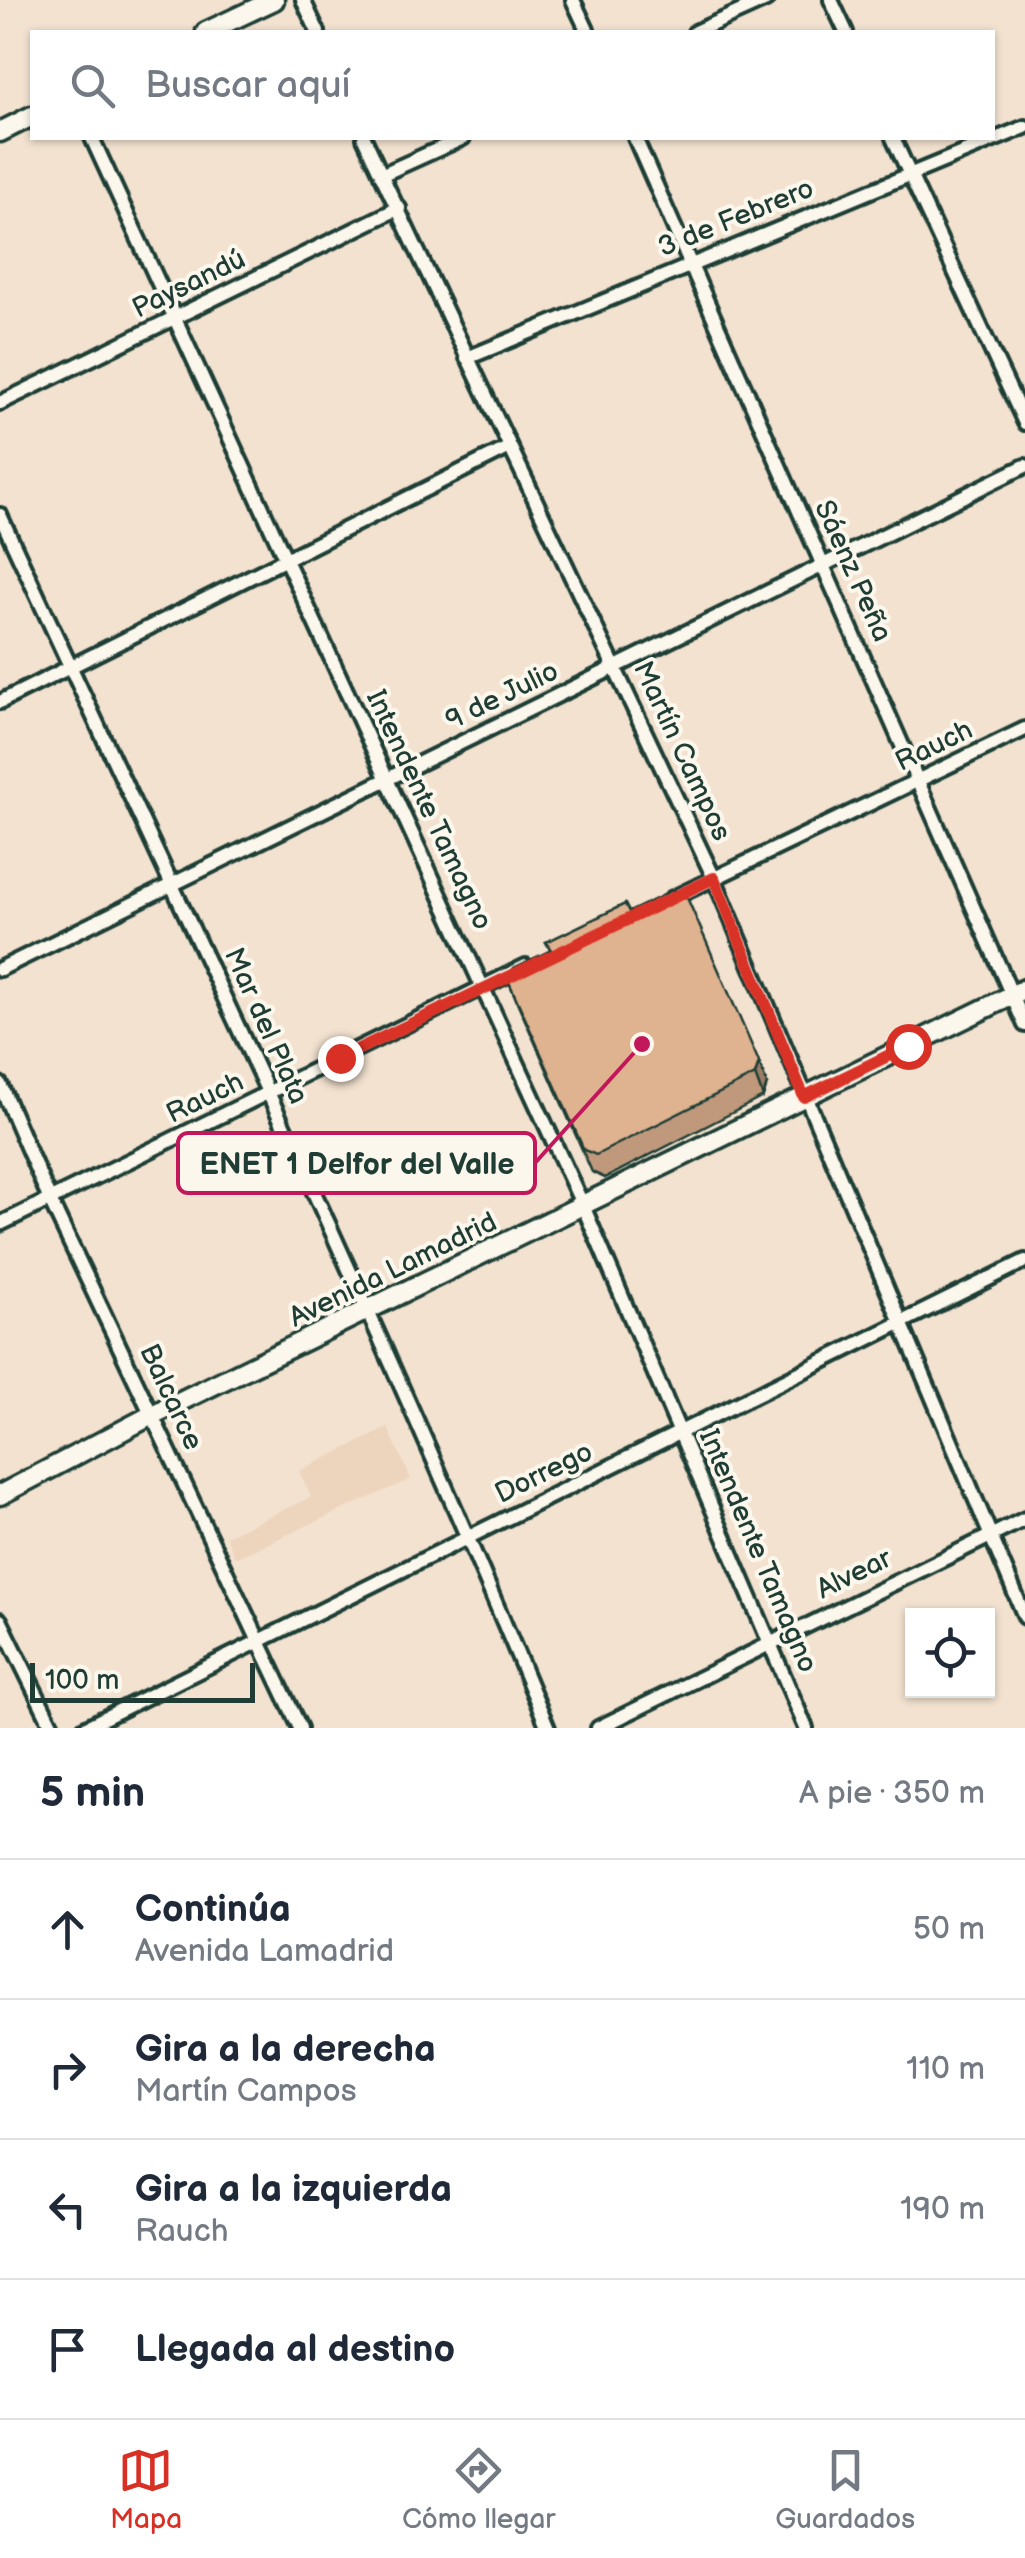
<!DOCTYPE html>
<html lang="es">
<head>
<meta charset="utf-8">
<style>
	:root { --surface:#fff; --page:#f6f6f7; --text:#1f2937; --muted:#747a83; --line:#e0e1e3; --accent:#d93025 }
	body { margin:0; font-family:"Balsamiq Sans",sans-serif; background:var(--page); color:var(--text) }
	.controls { position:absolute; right:30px; bottom:30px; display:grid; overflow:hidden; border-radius:0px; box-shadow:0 2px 8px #0004 }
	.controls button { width:90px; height:90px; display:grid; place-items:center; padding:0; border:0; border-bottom:2px solid var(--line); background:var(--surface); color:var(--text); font:50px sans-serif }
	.scale { position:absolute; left:30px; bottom:25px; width:225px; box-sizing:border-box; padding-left:10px; border:5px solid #1f3d34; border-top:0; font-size:28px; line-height:35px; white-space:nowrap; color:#1f3d34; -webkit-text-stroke:8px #fbf7ec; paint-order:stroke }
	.stop { position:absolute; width:30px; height:30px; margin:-22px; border:8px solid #d93025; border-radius:50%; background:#fff }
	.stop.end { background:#d93025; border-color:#fff; box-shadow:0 2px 10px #0008 }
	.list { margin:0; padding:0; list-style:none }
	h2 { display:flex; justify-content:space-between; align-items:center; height:130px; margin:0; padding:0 40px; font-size:42px }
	h2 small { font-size:32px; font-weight:400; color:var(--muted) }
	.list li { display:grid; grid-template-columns:65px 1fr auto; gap:30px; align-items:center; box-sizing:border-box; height:140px; padding:0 40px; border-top:2px solid var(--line) }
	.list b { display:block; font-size:38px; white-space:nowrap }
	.list p { margin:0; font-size:32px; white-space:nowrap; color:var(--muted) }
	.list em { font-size:32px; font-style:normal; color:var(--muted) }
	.icon { flex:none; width:55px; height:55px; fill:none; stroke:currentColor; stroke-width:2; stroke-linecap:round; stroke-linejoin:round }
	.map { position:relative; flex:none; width:1025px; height:1728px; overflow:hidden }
	.search { position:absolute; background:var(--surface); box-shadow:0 2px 8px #0004; left:30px; right:30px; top:30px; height:110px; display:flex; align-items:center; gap:25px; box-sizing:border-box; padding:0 35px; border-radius:0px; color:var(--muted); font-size:38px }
	.sheet { height:690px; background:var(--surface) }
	nav { display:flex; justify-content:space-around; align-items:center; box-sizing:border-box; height:140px; border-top:2px solid var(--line); background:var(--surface); font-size:28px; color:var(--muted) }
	nav a { display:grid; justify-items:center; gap:5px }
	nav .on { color:var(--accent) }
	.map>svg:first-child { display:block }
</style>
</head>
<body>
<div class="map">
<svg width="1025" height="1728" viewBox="0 0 1025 1728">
	<rect width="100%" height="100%" fill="#f3e2d0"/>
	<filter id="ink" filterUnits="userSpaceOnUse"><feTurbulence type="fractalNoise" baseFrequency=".01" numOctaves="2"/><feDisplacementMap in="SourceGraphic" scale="20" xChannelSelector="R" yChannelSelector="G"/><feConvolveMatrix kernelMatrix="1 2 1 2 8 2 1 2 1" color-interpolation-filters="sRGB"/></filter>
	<g filter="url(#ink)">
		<path fill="#edd4bd" d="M388,1428L411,1479L235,1558L226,1536L311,1497L299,1471Z"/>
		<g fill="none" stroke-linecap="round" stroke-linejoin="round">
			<g stroke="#1f3d34" stroke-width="20">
				<path id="minor" d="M303,0L318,32
					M573,0L588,32
					M831,0L846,32
					M695,32L766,0
					M92,138L584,1208L806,1728
					M364,138L714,878L1025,1617
					M635,138L1025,1025
					M893,138L1025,423
					M381,175L463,138
					M467,358L1025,127
					M0,403L399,208
					M0,515C186,918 379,1318 548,1728
					M0,702L508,448
					M671,899L1025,729
					M0,969L1025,466
					M0,1084L50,1200L300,1728
					M0,1224L526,966
					M0,1620L53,1728
					M84,1728L1025,1261
					M598,1728L1025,1519"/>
			</g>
			<g stroke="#1f3d34" stroke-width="25">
				<path id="secondary" d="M206,32L274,0
					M0,132L32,116
					M0,1495L152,1415L1025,989"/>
			</g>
			<use href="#minor" stroke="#fbf7ec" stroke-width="12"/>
			<use href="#secondary" stroke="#fbf7ec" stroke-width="18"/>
		</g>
		<path fill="#c0997c" stroke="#1f3d34" stroke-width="2.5" d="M629,912L767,1084L763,1097L605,1178L592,1172L518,1004L509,982L550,950L546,942Z"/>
		<path fill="#9c7d65" stroke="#1f3d34" stroke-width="2.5" d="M759,1062L767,1084L763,1097L755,1075Z"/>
		<path fill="#dfb290" stroke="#1f3d34" stroke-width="2.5" d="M672,891L685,893L759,1062L755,1075L596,1155L584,1150L509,982L514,968L551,950L546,942L625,904L629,912Z"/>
	</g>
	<g fill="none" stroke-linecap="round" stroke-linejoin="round" filter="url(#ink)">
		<path stroke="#d93025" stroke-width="12" d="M340,1058L714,878L804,1097L908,1046"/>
	</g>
	<g text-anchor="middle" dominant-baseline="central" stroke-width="8" stroke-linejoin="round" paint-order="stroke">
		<g font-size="28" fill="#1f3d34" stroke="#fbf7ec">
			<text transform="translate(736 218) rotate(-22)">3 de Febrero</text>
			<text transform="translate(189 284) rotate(-26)">Paysandú</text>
			<text transform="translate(853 571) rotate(66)">Sáenz Peña</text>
			<text transform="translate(502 696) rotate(-26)">9 de Julio</text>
			<text transform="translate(934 746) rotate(-26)">Rauch</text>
			<text transform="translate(682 751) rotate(65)">Martín Campos</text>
			<text transform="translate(429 810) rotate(65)">Intendente Tamagno</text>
			<text transform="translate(266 1026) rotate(66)">Mar del Plata</text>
			<text transform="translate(205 1098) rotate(-26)">Rauch</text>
			<text transform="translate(393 1270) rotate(-26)">Avenida Lamadrid</text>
			<text transform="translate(171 1397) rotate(65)">Balcarce</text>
			<text transform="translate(544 1473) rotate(-26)">Dorrego</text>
			<text transform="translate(758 1551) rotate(67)">Intendente Tamagno</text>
			<text transform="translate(854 1574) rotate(-26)">Alvear</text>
		</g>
	</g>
	<path fill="none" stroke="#c2185b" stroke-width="4" d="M642 1044L535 1163"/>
	<circle fill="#c2185b" stroke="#fbf7ec" stroke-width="4" cx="642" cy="1044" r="10"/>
	<rect fill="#fbf7ec" stroke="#c2185b" stroke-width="4" x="178" y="1133" width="357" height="60" rx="10"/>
	<g font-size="30" text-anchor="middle" font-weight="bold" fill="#1f3d34">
		<text x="357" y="1174">ENET 1 Delfor del Valle</text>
	</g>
</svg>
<div class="controls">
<button><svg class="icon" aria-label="locate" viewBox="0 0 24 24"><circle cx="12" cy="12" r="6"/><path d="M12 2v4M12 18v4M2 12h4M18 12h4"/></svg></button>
</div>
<div class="scale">100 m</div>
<div class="stop" style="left:908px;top:1046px"></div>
<div class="stop end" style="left:340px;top:1058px"></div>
<div class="search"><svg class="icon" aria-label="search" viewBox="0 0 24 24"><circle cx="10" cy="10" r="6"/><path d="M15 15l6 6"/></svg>Buscar aquí</div>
</div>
<section class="sheet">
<h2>5 min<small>A pie · 350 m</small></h2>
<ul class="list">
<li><svg class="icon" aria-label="ahead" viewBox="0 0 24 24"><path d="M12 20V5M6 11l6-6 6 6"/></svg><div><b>Continúa</b><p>Avenida Lamadrid</p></div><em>50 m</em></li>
<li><svg class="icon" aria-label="right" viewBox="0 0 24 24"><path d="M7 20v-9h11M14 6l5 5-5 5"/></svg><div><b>Gira a la derecha</b><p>Martín Campos</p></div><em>110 m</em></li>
<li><svg class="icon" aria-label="left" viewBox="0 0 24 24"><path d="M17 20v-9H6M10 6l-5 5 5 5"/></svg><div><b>Gira a la izquierda</b><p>Rauch</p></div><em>190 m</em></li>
<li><svg class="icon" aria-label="arrive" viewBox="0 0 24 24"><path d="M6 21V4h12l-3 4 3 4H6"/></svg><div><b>Llegada al destino</b></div></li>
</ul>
</section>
<nav>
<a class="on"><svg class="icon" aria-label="map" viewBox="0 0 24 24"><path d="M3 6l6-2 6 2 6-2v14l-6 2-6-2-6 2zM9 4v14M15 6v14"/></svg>Mapa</a>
<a><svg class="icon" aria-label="directions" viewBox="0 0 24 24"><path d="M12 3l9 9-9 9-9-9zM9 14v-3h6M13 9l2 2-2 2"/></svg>Cómo llegar</a>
<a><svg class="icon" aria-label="saved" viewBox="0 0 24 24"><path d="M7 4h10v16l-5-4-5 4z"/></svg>Guardados</a>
</nav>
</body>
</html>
